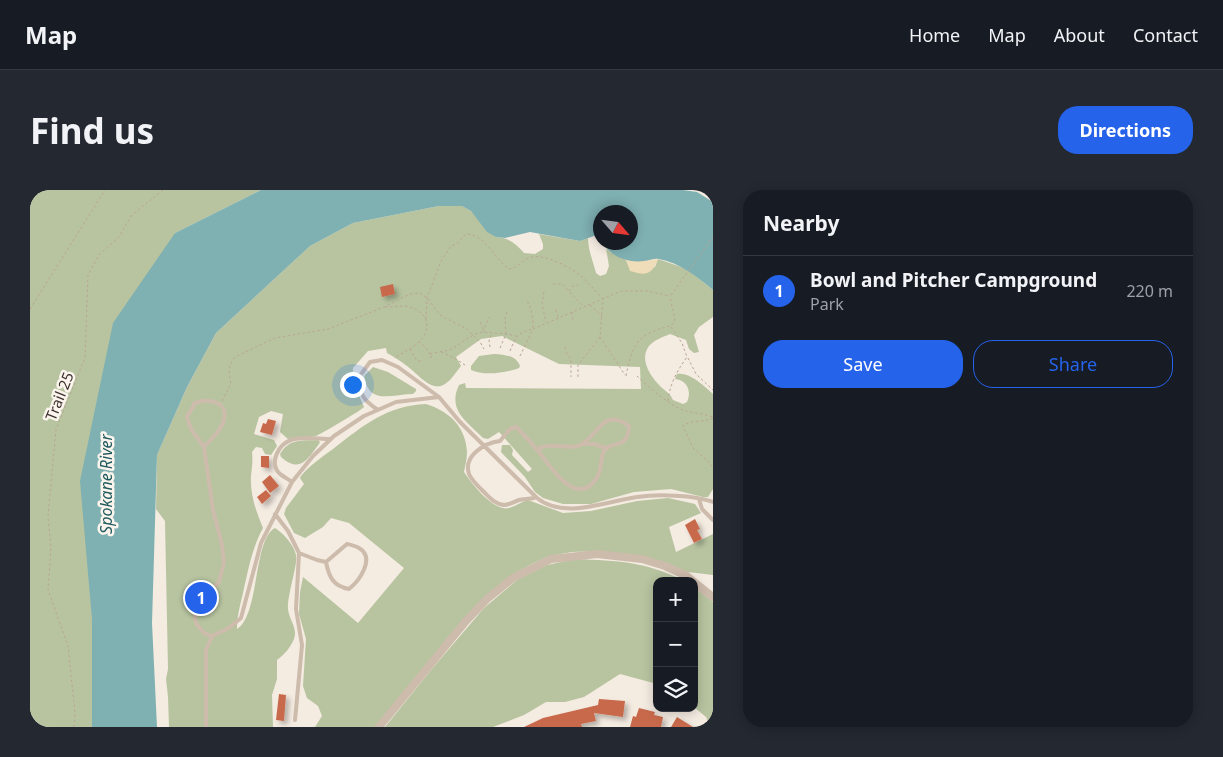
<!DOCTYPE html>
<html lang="en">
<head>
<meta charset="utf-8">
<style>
	:root { --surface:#171b24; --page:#242831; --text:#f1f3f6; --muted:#9ea1a6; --line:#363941; --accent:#2563eb }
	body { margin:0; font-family:"Noto Sans",sans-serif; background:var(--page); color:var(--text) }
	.controls { position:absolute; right:15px; bottom:15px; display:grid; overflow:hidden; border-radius:10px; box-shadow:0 2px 12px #0003 }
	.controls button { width:45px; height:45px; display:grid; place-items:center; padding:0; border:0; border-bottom:1px solid var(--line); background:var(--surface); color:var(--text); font:25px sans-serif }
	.compass { position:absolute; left:563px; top:15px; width:45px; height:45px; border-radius:50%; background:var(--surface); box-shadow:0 2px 12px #0003; rotate:118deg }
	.you { position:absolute; left:322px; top:194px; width:18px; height:18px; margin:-12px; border:4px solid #fff; border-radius:50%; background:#1a73e8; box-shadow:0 0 0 8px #1a73e833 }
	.badge { display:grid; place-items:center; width:32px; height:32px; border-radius:50%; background:var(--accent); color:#fff; font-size:16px; font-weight:700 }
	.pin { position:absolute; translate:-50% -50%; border:2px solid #fff; box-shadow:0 1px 5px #0006 }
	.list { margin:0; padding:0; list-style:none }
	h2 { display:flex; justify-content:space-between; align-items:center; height:65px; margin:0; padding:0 20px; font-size:21px }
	h2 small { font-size:16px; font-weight:400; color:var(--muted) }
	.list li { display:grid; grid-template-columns:32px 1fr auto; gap:15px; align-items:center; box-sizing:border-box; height:70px; padding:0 20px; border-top:1px solid var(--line) }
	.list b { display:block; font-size:19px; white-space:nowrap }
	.list p { margin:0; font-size:16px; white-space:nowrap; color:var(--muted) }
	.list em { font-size:16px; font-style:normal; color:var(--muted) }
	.actions { display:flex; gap:10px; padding:15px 20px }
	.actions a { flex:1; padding:11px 0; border:1px solid var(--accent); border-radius:20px; text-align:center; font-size:18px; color:var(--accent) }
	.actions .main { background:var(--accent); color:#fff }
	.icon { flex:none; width:28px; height:28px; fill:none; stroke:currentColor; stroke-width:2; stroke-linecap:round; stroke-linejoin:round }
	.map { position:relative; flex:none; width:683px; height:537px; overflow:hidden; border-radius:20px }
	header { display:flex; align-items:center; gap:30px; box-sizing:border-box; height:70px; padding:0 25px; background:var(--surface); border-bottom:1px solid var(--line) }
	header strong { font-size:24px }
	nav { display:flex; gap:28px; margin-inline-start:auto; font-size:18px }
	.intro { display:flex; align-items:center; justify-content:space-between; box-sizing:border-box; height:120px; padding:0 30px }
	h1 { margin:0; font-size:35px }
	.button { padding:12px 22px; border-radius:20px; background:var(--accent); color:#fff; font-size:18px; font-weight:700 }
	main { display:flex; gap:30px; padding:0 30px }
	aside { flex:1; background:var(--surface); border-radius:20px; box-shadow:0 2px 12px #0003 }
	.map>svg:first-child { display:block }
</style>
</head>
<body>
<header>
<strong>Map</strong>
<nav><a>Home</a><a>Map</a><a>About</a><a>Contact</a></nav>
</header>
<div class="intro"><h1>Find us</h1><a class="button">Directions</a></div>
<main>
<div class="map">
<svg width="683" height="537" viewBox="0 0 683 537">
	<defs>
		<filter id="shadow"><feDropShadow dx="3.5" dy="3.5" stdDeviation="2.5" flood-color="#0004"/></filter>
	</defs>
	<rect width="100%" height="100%" fill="#f4ebe1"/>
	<path fill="#b8c4a0" d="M0,0H231L145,43L62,429V537H0Z
		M409,16H432L441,21L466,47C479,48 485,53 494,63L505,64L513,59V54L509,44L550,51L558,48C558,60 563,71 566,83L570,86L576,84L579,76L576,58L580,62L596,70L601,81L625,77L628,69L657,79L683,100V127L669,137L664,145L669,162L664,163L659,159L656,150L640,144C633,147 624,150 619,156C609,169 620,186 630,196C635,201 640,203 643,210L653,214L657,212C662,201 657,190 645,189L647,184C660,182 674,196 683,204V299L678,307H673L641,299L604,302L561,314H533L513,308L505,302L495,287L471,262L472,255H480L483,260L482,265L498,282L502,279L469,242L458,249L453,248C437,232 417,220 429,195L435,193L436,198L611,199L610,177L529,174L472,146L451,149L426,167L431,176C425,183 420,193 411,196C398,199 386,182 377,176C371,171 364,167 357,163L356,158L338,161L323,178L322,203H328L334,217C332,220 289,245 286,246C277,247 268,247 258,249L250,242L253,224L241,221L229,227L224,244L244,250L247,256L241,265L235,264L232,258L226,257L222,262C223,273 222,276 221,286C220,305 226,321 233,338C222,358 218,381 213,403C210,416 207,426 207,439C230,424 223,349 245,338C254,344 264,355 266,365C268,375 257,405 258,419C259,430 268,438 264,449C260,458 255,464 247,470V489L242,505L243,537H139L138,507L136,489L138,479L135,331L126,319L127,265L157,197L186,143L280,56L323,33Z
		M464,164C475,165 486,165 490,176L489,178C476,183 454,186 441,180V176L449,166Z
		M343,177L358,182L386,199V201L383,204C362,204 339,216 334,186Z
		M396,214C419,221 436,237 437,262C437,269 435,276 434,282C442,294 464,322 479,318C486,316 491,312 498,310L533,323L561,321L607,311L638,308L665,314L671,323L639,337L646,362L683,344V385L658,382L611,367L568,361L542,362L519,366L502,374L480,386L438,425L345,537H285L292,526L288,516L277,508L273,496L276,449L269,424L270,402L273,387L328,433L374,378L319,333L301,328L293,337L275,348L264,343L254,324L256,318L274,294L270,288L271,286C280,275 292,267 303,259C334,235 356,216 396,214Z
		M288,250L290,252L289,254C278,269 270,284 251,267L250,264C260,248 271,251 288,250Z
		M545,369C589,371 614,371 655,391H627V494L590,484L554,507L535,512H516L494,525L463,537H355L401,480L454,418L487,390L517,375Z
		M664,397L683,412V537H681L676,527L664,517Z"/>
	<path fill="#efdcb8" d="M628,69C622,85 616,86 600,81L596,70L613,71Z"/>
	<path fill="#7fb0b2" d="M231,0H653L667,2L683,12V100C667,87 651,73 629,69C624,68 619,71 614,71C598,73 581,67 573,53L600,52V22H570V50L564,46L550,51L500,42L475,48L466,47L457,42L441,21L432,16H409L323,33L280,56L186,143L157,197L127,265L122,433L127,537H62V429L50,291L83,133L145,43Z"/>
	<path fill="#c8694b" filter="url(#shadow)" d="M363,94L365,104L352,107L350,97Z
		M238,229L246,231L242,245L230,242L233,233L236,234Z
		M231,266H239V278L231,277Z
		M240,285L249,296L240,303L232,292Z
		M236,300L241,306L232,314L227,307Z
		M665,329L670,339L667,340L672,349L664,353L655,335Z
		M249,504L256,505L254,531L246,530Z
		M569,509L595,511L593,527L564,523L566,531L551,534L552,537H494L513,528L568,515Z
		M609,518L625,522L624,525L633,527L631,537H600L603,526L606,527Z
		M647,527L663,537H641Z"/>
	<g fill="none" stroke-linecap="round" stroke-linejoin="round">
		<path stroke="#b9a596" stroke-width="1" stroke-dasharray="2.5 2.5" stroke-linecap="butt" d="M523,94H532L553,116
			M539,101L543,96L548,95
			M514,102L512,114L516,132
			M641,105L683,47
			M560,115L572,126
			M355,117C361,117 368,116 375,116C396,119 405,137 388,153C381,159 372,163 364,168
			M0,119L75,0
			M526,120L528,127
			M542,122L543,131
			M396,129L397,108L411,71L421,56L428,53L436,44C457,45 464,69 479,79C488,78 493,69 502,67C515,64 542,78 551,86C559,93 565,101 573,109L570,147L548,175V187
			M450,132L453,139
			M453,142L459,127
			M570,147L595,185
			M389,151L395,157L402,167L399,168
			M460,157L459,150L462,143
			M535,157L536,162L541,169V187
			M470,158L476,144L475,129L477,121
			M380,159L387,171H391
			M480,161C486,146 487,143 503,139C503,128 502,118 496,109
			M411,162L424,168L435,175
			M400,164L422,159L443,145L452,142L476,144L486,146
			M490,166L503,139L591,101H617L640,106
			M658,168L666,184L683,200
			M596,186C602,154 608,143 641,136L645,130L640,107
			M607,186C619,197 639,216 656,221C664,223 674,224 683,227
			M192,211L201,194C199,183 197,177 205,167L245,148L298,139L354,117L380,104L390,103L397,108L410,125L437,139L450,152L454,159
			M638,211C640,193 647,181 657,167L652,153L641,137
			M683,228C673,233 661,229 653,236L663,258L678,271L683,278
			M44,537L45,523L38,456L18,400L21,358L18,326L26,239L55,168L58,85L69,65L88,48L102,25L133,0"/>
		<path stroke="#cdbbac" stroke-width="4" d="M348,220C333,210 330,205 329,187L340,172L352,170L368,177L409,207L430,232L507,308C534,330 577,311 607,307C627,304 665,305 683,312
			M552,254H564L576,258
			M174,257L161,239L157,227L165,213C182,207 202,214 192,235C188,244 180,250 174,257L183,320L192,355L194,373L189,392L168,414L165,419V429L167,435L174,443L182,446
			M262,292C258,289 252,286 249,283C239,272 249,254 261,250C273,246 288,249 301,249
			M504,308C499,309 493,309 489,310C483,312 479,315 474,315C465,314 460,308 454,302C449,297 442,291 439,284C433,266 454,253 470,251L480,239L486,237C494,245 502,253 509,262C521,277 546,318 566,289C572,281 570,272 573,263C578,249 598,262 599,236C573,216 568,247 550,255C540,260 529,254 518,256C515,256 510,258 507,260
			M669,309L672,319L683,330
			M245,324L258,341L269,363L266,419L272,455L265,530
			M269,363L287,370L296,372L317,354C321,355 326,356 329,358C346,368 329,391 319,399C303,396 299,387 296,372
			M176,537V460L182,446L199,438L211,428L231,353L262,292L283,266L304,246L334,226L366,212L409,207"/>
		<path stroke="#cdbbac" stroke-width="8" d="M664,392L683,407
			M349,537L436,431L457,409L483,388L521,369L567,364L612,369L635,376L657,386L663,391"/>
	</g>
	<g text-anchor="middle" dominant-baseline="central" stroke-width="5" stroke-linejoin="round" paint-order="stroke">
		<g font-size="15" fill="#3b302b" stroke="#fbf5ee">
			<text transform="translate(29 206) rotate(-68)">Trail 25</text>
		</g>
		<g font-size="16" font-style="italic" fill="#1f5a5e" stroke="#fbf5ee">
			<text transform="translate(76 294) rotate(-90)">Spokane River</text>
		</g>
	</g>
</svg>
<div class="controls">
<button>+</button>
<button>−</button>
<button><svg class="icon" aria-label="layers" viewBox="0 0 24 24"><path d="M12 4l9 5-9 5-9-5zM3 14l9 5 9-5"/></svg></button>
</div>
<svg class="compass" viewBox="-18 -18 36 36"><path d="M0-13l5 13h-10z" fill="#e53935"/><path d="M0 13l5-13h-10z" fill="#9ea1a6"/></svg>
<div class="you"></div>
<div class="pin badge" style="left:171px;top:408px">1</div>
</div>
<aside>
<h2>Nearby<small></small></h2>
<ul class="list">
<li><span class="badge">1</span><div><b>Bowl and Pitcher Campground</b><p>Park</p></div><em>220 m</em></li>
</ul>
<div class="actions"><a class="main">Save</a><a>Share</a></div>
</aside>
</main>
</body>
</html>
